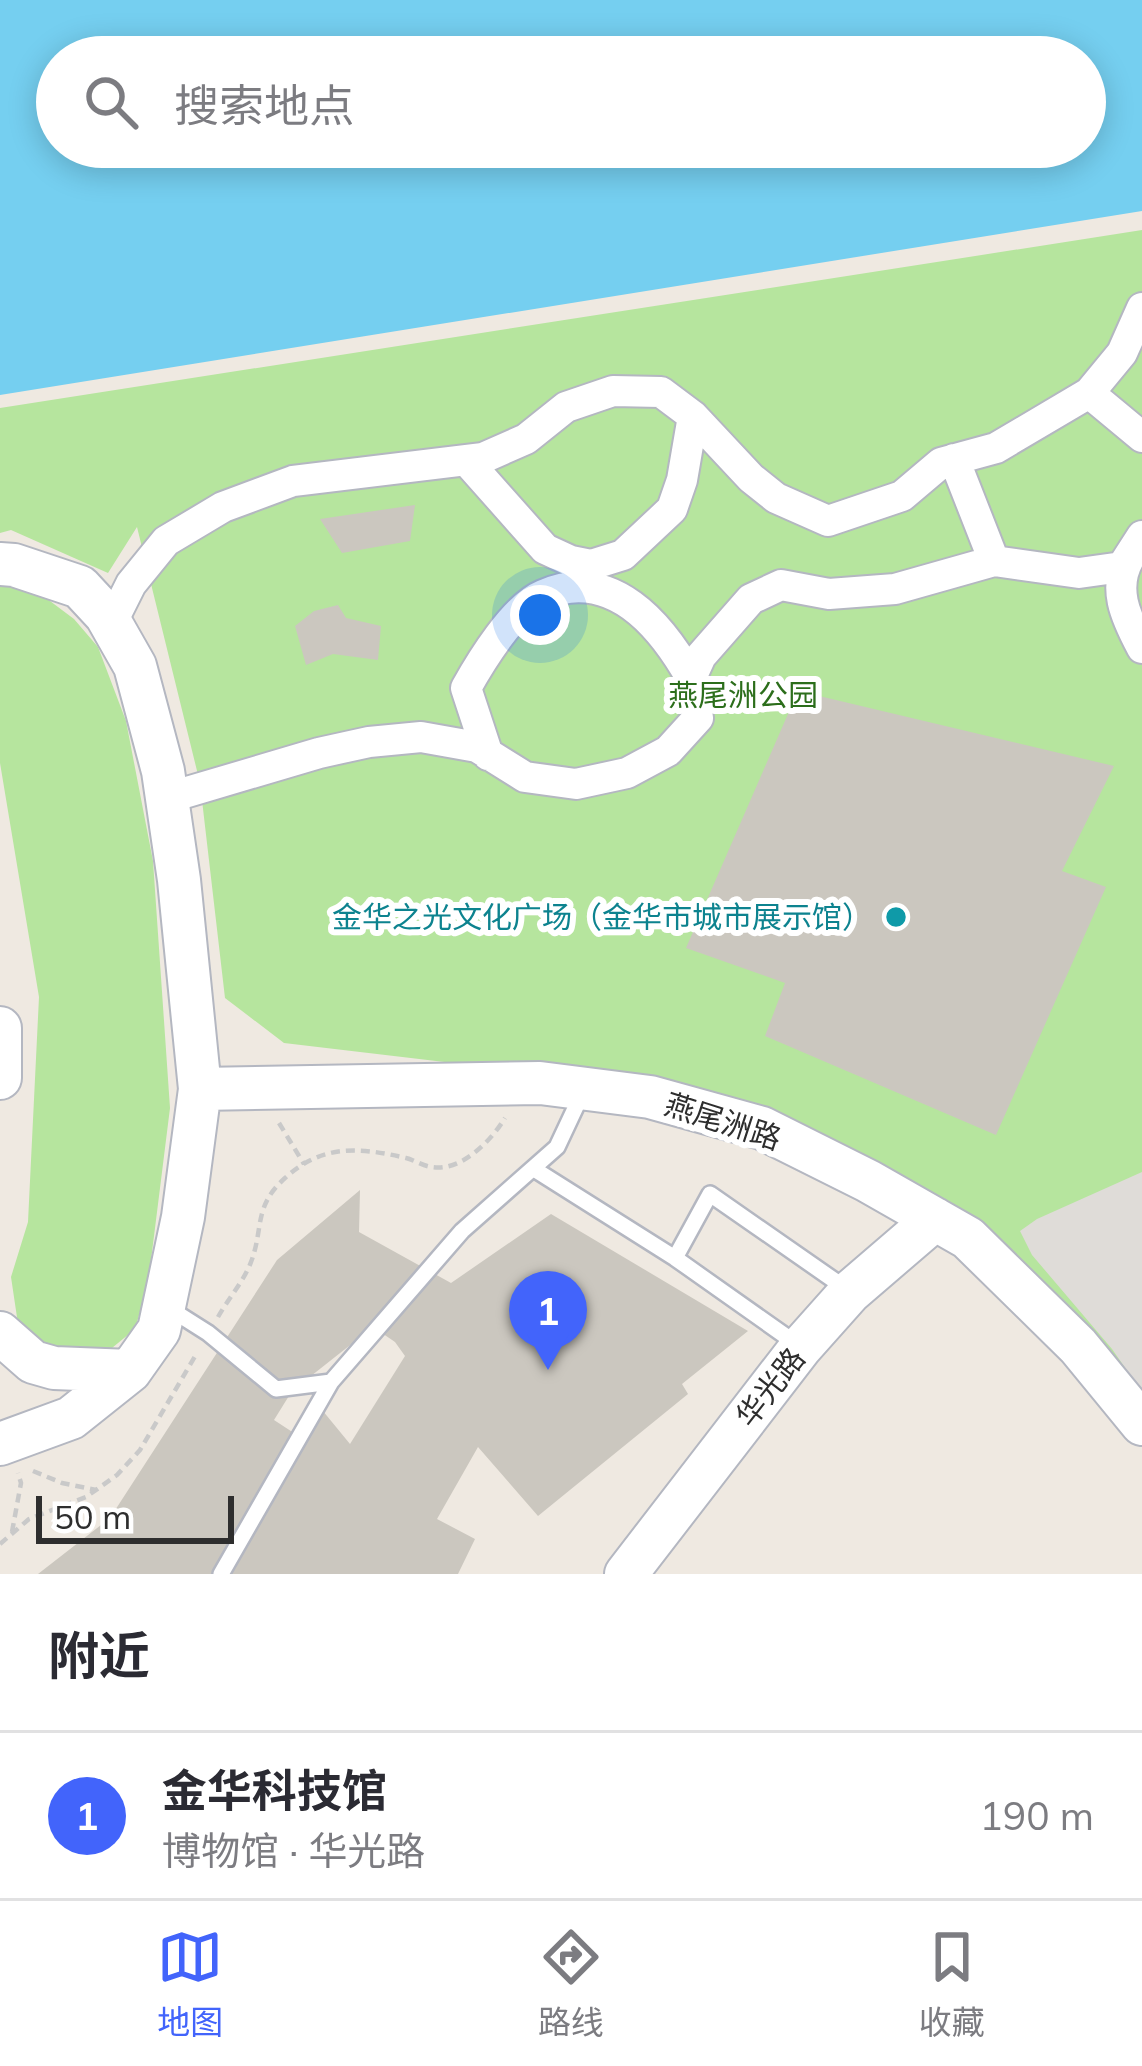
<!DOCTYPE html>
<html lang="zh">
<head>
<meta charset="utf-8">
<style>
	:root { --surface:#fff; --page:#f2f2f3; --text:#2b2b33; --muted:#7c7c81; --line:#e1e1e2; --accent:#4264fb }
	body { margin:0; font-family:Mulish,"Noto Sans SC",sans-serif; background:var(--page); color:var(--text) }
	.scale { position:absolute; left:36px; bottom:30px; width:198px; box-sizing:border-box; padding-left:12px; border:6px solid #2e2e2e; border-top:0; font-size:33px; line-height:42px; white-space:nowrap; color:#2e2e2e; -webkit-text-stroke:9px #fff; paint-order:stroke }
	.you { position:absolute; left:540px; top:615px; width:42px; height:42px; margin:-30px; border:9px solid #fff; border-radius:50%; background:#1a73e8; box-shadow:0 0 0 18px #1a73e833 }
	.badge { display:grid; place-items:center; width:78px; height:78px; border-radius:50%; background:var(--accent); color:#fff; font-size:39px; font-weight:700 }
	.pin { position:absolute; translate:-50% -99px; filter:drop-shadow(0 3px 6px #0008) }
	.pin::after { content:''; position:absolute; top:63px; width:42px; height:36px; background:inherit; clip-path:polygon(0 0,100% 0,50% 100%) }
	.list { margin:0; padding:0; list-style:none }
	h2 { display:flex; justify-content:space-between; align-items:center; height:156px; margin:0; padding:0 48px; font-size:51px }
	h2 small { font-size:39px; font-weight:400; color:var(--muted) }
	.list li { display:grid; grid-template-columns:78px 1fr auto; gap:36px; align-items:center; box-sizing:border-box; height:168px; padding:0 48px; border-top:3px solid var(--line) }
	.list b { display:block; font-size:45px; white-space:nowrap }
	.list p { margin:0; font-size:39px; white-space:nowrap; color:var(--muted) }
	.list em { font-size:39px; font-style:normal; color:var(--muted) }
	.icon { flex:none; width:66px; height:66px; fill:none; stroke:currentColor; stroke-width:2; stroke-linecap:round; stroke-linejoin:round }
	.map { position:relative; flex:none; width:1142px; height:1574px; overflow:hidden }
	.search { position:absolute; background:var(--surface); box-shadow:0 6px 30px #0003; left:36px; right:36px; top:36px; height:132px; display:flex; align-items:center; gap:30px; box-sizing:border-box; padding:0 42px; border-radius:66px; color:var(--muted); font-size:45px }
	.sheet { height:324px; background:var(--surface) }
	nav { display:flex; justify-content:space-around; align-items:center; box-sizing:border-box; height:168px; border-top:3px solid var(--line); background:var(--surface); font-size:33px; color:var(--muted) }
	nav a { display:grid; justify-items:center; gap:6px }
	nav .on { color:var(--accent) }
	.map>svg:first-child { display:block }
</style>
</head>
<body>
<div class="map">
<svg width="1142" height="1574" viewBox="0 0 1142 1574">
	<rect width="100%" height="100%" fill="#efe9e1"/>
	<path fill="#b6e59e" d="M1142,230V1422L987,1237L713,1094L284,1043L225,998L200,783L137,527L108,573L11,530L0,533V408Z
		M0,582L42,595L74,619L98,647L126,721L153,861L170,1108L148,1284L135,1329L112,1348L70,1358L38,1349L18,1324L11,1277L28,1222L39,997L0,763Z"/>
	<path fill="#dfdcd8" d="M1142,1172V1392L1112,1349L1032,1255L1020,1231L1037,1219Z"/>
	<path fill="#75cff0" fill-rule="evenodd" d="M0,0H1142V211L0,395ZM57,57H1085V147H57Z"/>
	<path fill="#cbc7bf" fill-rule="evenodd" d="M415,505L410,541L342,553L320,519Z
		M338,605L346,618L381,626L378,660L333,654L306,665L295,626L314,611Z
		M798,691L1114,766L1062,871L1106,887L996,1135L765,1036L785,983L686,948Z
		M360,1190L359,1232L451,1283L551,1214L748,1331L682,1384L688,1394L538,1516L478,1447L437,1519L475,1539L458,1574H38L110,1518L277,1260ZM373,1327L395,1342L405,1356L350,1444L318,1405L300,1437L274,1420L292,1391Z"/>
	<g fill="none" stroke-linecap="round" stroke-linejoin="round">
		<g stroke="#b4b7c1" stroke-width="20">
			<path id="lane" d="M534,1169L675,1258L801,1347
				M675,1258L710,1194L848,1290
				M167,1307L208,1333L276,1389L331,1382L462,1231L557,1147L580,1098
				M221,1574L331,1382"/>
		</g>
		<g stroke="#b4b7c1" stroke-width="34">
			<path id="street" d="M1089,393L1142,437
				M954,459L994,561
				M466,460L545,549L571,561L591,565L623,555L672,509L682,480L693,416
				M1132,554C1110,586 1126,618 1142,648
				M111,624L131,584L166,541L223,507L293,481L483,458L526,439L566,407L613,391L661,392L693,416L751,478L776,498L828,521L902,496L941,463L996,448L1089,393L1122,353L1142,308
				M488,755L466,688C481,661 514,607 543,595C612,565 661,625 691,678
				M167,798L319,753L369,742L421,737L477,747L525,777L576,784L627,773L668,751L698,718L691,678L701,656L751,599L781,585L829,594L895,589L994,561L1079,573L1122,567L1142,536"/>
		</g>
		<g stroke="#b4b7c1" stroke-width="46">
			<path id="secondary" d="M0,564L14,565L80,587L106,615L135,666L163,771L179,880L200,1089L183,1217L159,1330L130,1371L71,1418L0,1444
				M0,1028V1078
				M200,1089L540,1083L650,1097L762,1128L868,1181L968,1238L1078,1346L1142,1424
				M0,1333L33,1362L54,1368L130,1371
				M626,1574L801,1347L850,1292L935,1219"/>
		</g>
		<path stroke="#c9c9c9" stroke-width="4.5" stroke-dasharray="9 6" stroke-linecap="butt" d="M279,1123L304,1164
			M218,1317C228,1299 244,1281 251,1262C264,1228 253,1207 285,1178C322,1144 359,1147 406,1158C414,1160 423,1166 432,1167C461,1172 491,1141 505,1118
			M33,1471L62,1483L96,1490
			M12,1532L21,1483L18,1473
			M0,1544L29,1519L86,1497L117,1475L140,1450L197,1353"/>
		<use href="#lane" stroke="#fff" stroke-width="15"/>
		<use href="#street" stroke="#fff" stroke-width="30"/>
		<use href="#secondary" stroke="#fff" stroke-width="42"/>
	</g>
	<circle fill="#0f9aa8" stroke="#fff" stroke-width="4.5" cx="896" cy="917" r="12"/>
	<g text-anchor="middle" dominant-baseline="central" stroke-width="12" stroke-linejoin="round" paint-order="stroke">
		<g font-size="30" fill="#2c6e1b" stroke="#fff">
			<text x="743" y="695">燕尾洲公园</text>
		</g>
		<g font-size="30" fill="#0d838f" stroke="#fff" text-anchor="end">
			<text x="872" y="917">金华之光文化广场（金华市城市展示馆）</text>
		</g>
		<g font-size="30" fill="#2e2e2e" stroke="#fff">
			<text transform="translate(723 1121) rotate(18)">燕尾洲路</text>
			<text transform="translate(770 1387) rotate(-52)">华光路</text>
		</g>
	</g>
</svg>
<div class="scale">50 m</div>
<div class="you"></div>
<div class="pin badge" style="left:548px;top:1370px">1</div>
<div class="search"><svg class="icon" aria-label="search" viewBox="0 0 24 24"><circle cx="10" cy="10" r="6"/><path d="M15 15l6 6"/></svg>搜索地点</div>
</div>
<section class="sheet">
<h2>附近<small></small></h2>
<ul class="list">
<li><span class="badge">1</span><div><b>金华科技馆</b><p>博物馆 · 华光路</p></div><em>190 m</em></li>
</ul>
</section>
<nav>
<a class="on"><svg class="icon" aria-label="map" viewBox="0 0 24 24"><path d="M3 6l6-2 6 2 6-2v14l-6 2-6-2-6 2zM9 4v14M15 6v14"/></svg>地图</a>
<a><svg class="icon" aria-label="directions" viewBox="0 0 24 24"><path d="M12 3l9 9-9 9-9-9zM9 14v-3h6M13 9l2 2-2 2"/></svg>路线</a>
<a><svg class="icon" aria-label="saved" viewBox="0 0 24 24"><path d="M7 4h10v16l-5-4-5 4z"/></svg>收藏</a>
</nav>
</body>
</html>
